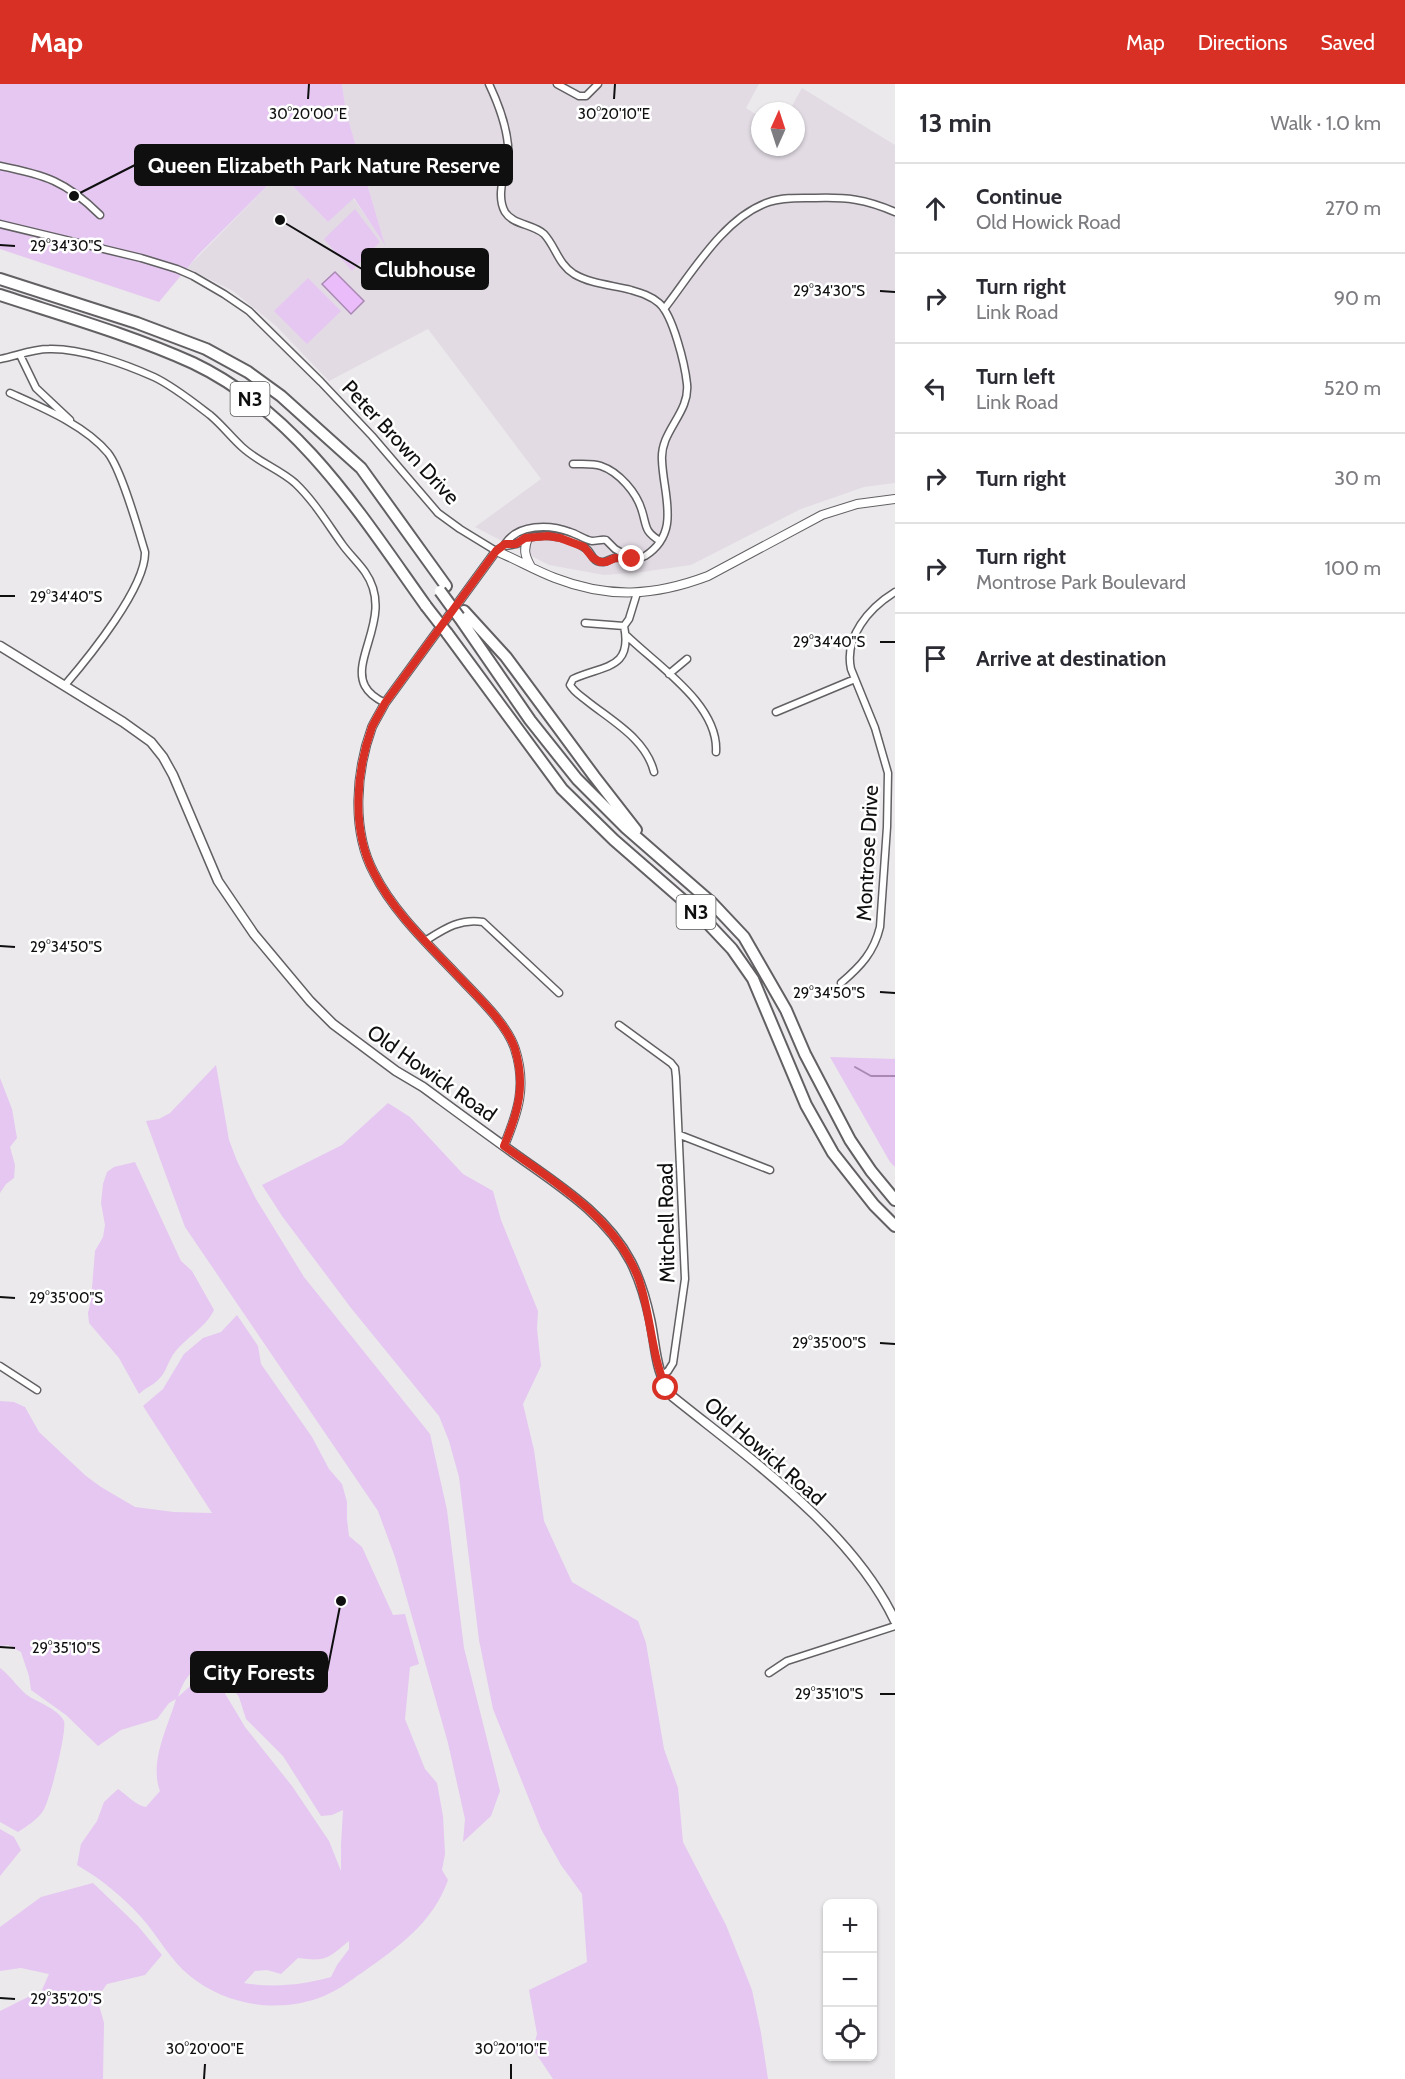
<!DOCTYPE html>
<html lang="en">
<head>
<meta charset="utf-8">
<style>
	:root { --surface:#fff; --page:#f7f7f7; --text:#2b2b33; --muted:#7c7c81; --line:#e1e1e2; --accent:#d93025 }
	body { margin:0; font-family:Cabin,sans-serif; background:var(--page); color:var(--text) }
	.controls { position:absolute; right:18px; bottom:18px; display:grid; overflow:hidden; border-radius:9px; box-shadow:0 2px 4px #0004 }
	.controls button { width:54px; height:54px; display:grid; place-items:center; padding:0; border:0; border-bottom:2px solid var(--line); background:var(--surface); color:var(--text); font:30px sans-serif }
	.compass { position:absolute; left:751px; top:18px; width:54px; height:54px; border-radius:50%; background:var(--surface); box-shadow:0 2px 4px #0004; rotate:3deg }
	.stop { position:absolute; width:18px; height:18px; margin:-14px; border:4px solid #d93025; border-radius:50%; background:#fff }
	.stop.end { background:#d93025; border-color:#fff; box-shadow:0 2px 6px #0008 }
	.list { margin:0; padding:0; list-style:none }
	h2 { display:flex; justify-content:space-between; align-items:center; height:78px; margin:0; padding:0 24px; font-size:26px }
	h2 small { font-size:20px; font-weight:400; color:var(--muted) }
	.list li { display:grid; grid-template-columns:39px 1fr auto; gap:18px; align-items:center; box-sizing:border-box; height:90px; padding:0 24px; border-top:2px solid var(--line) }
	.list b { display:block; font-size:22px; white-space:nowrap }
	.list p { margin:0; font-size:20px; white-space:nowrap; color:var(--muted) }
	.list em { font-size:20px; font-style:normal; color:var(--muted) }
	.icon { flex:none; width:33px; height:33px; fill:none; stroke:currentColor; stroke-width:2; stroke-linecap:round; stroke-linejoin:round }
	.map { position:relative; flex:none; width:895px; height:1995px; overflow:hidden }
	header { display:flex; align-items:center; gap:36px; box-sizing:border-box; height:84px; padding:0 30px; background:var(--accent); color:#fff }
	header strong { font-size:28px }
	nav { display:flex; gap:33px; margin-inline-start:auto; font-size:21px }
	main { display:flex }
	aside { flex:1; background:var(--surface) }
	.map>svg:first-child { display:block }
</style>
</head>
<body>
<header>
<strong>Map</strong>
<nav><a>Map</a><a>Directions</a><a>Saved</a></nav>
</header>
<main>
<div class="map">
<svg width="895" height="1995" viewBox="0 0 895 1995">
	<rect width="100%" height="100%" fill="#ebe9ec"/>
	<path fill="#e2dbe4" d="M342,0H759L746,24L760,33V63H796V27H789L802,4L895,61V399L864,403L801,425L691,481L642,488L604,491L549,481L475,443L541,395L428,245L329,297L276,242L233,207L187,184L280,89L328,138L353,114L384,158L346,28Z"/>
	<path fill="#e5c7f1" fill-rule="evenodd" d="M0,0H342L346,28L385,161L354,114L328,138L280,89L198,171L159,218L0,165Z
		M355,125L380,158L352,187L324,155Z
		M308,194L341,227L307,260L274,227Z
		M830,973L895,975V1083L890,1078Z
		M216,981L229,1056L237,1077L256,1115L304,1193L430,1350L447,1426L464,1564L500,1707L491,1732L463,1758L465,1735L448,1659L395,1473L378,1427L185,1143L146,1037L159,1035L170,1029Z
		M0,994L12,1025L17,1054L10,1063L15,1081L14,1094L6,1100L0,1109Z
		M388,1019L410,1033L463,1090L493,1107L501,1136L538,1227L537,1245L541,1282L523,1320L534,1366L544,1437L572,1498L638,1537L646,1559L664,1665L678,1704L683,1758L726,1841L752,1906L761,1949L768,1995H553L533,1965L537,1950L529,1906L587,1878L582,1810L561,1781L541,1745L493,1625L479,1556L459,1393L449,1357L439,1332L351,1224L282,1132L262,1101L342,1061Z
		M135,1078L181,1177L192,1187L214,1226C206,1243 187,1253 175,1268C168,1276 167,1288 158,1296C152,1302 145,1304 139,1310L119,1274L89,1239L88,1229L91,1216L95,1167L103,1153L105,1141L101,1119L103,1100L107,1088L114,1083Z
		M237,1231L258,1262L261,1280L312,1353L329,1385L342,1400L347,1418V1435L349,1452L362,1463L393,1531L405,1530L419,1580L410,1583L405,1635L425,1685L437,1699L443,1732L445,1770L442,1786L448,1796C433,1839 398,1863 363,1888C350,1897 338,1906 324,1912C280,1930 227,1922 190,1892C170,1876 158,1852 141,1833C122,1812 101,1795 77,1781L81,1760L97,1737L104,1718L118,1705C127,1711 135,1721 146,1723L160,1707C149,1678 168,1643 176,1615L169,1619L157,1635L121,1646L98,1662L66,1631L31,1606L29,1592L21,1568L8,1561L0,1562V1317L14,1318L25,1323L39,1348L86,1392L101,1403L135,1423L174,1428L212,1429L143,1322L163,1305L184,1270L203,1254L221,1248ZM214,1579L239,1613L246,1635L283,1672L321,1732L332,1731L343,1726L341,1761V1787L329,1757L292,1702L245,1643L214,1591L197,1596L178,1613C185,1592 192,1584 214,1579ZM349,1857V1865L337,1881L331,1893C302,1901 274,1904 244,1899L255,1887L267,1886L281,1890L298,1874C327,1878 328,1874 349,1857Z
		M0,1584C12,1593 20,1607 30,1613C40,1619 59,1626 64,1637C67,1647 50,1717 43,1727C37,1736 27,1742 18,1748L0,1738Z
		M0,1745L14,1753L21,1766L0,1792Z
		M93,1799L138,1842L162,1871L145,1891L107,1900L97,1914L104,1939L103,1995H0V1927L42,1906L49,1890L21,1884L0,1887V1843L41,1813Z"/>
	<path fill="#eabdfa" stroke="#a989b4" stroke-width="1.5" d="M335,188L364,217L351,230L322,200Z"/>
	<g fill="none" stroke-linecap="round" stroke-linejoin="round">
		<path stroke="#a989b4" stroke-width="2" d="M855,983L871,992H895"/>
		<g stroke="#626063" stroke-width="9">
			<path id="minor" d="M557,0L579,12H586L598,0
				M0,82C45,91 66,97 100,131
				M0,140L141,174L177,185L193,192L224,210L249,227L321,298L372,352L438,429L460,445L496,467C507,459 506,463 516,460C521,459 524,455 528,454C546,449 570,453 585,464C591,467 591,474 597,477C605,480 607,476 614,474C625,471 635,478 645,472C682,448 663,411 662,376C660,347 690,329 687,300C685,281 673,231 659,219C651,212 641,209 631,206C612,201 591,200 574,190C558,180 556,163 544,150C533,140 513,141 505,128C494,109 509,81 508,61C506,40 498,19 489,0
				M664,225C692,189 724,133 769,118C783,113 800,114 815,114C846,113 865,115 895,128
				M20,271L36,304L70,336
				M0,275C16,272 32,265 49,265C81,264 125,280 154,293C173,302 193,318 210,331C222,341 231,353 242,363C258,378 279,385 295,399C314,417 327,439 342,460C349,470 358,478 365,488C395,531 350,574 365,602C369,610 377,615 385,619
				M10,309C41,323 85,341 108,369C122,387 138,445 145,468C146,503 89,573 65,601
				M573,380C582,380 593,379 601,382C619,388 637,409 642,427C647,443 644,447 660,457
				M505,460C518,440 549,440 570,448C577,450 585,456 592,457C597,457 602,455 606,456L615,465L629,473
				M585,539L624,542L629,535L637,509
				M624,542C633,586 603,581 573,595L570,601C574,608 581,612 587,617C612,637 646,655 654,688
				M627,552C658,582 719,621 716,668
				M669,590L687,575
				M776,628L855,595
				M425,857C444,845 460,834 483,838L559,909
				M841,899C861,882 874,868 880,843L887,743L888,689L875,644L851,585C844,553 869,524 895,508
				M619,941L671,979L675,984L676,993L685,1195L673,1279L668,1287L661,1292
				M680,1051L770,1086
				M0,1282L37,1306
				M769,1589L787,1577L895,1542"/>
		</g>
		<g stroke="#626063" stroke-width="10">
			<path id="tertiary" d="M528,454C523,466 525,472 531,483
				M504,1062C518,1028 527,1002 515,965C507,940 478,913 460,894C430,862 394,829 374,789C351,746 356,687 372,643C376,635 381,627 385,619L496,467C516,475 534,486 555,494C609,515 655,512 708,492L822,431L857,420L895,415"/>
		</g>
		<g stroke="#626063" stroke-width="11">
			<path id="secondary" d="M0,562L123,638L151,658L163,673L173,691L218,797L254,850L310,917L333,940L396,987L423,1003C453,1025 484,1048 515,1070C558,1101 606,1130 631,1178C640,1196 646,1216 650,1235C656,1262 655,1290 673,1313C750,1375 852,1446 895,1537"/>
		</g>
		<g stroke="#626063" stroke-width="14">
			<path id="motorway" d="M0,195L137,239L206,265L248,288L281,312L361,384L446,502
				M0,211C64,232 131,251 193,279C298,329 361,431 426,522
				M464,527L506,573L594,692L636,746
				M459,533L530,636L577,695L626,744L712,819L744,853L786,926L805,970L850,1056L871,1087L895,1116
				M447,549L562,705L614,756L700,831L732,865L753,895L806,1021L833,1069L874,1121L895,1142"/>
		</g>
		<use href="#minor" stroke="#fff" stroke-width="6"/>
		<use href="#tertiary" stroke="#fff" stroke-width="8"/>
		<use href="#secondary" stroke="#fff" stroke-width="8"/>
		<use href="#motorway" stroke="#fff" stroke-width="10"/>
		<g stroke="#626063" stroke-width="14" stroke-linecap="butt">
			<path id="motorway-bridge" d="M440,507L459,533
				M426,522L447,549"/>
		</g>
		<use href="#motorway-bridge" stroke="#fff" stroke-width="10"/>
	</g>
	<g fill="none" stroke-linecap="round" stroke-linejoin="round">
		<path stroke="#d93025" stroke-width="8" d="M632,475L615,474L606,478H600L593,474L584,463L560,454L548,452L525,454L516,460H505L496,467L385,619C381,627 376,635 372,643C356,688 351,745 374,789C394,829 430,862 460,894C478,913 507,940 515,965C526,1002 518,1028 504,1062C556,1099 616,1134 639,1196C651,1231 651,1270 666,1304"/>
	</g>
	<path fill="none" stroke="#100f10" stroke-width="2" d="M308,15L309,0M614,15L615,0M0,161L15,162M880,207L895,208M0,512H15M880,558H895M0,862L15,863M880,908L895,909M0,1213L15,1214M880,1259L895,1260M0,1563L15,1564M880,1610H895M0,1914L15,1915M204,1995L205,1980M511,1995V1980"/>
	<g text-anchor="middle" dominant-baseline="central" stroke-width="5" stroke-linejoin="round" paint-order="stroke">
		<g fill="#fff" stroke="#585758" stroke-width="1.5">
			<rect x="230.5" y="298" width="39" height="34" rx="4.5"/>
			<rect x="676.5" y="811" width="39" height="34" rx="4.5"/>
		</g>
		<g font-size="20" font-weight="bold" fill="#100f10">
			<text x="250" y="315">N3</text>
			<text x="696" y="828">N3</text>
		</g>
		<g font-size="21" fill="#100f10" stroke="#fff">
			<text transform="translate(401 358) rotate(47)">Peter Brown Drive</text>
			<text transform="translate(867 769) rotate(-87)">Montrose Drive</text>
			<text transform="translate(432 989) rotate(35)">Old Howick Road</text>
			<text transform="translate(666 1139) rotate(-91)">Mitchell Road</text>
			<text transform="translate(765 1367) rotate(41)">Old Howick Road</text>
		</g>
	</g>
	<g font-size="15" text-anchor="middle" fill="#100f10" stroke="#fff" stroke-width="5" stroke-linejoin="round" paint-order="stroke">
		<text x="308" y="35">30°20'00"E</text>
		<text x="614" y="35">30°20'10"E</text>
		<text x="66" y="167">29°34'30"S</text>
		<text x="829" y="212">29°34'30"S</text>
		<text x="66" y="518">29°34'40"S</text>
		<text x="829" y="563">29°34'40"S</text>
		<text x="66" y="868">29°34'50"S</text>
		<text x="829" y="914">29°34'50"S</text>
		<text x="66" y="1219">29°35'00"S</text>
		<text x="829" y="1264">29°35'00"S</text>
		<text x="66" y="1569">29°35'10"S</text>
		<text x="829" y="1615">29°35'10"S</text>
		<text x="66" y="1920">29°35'20"S</text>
		<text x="205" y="1970">30°20'00"E</text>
		<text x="511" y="1970">30°20'10"E</text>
	</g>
	<path fill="none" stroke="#100f10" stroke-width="2" d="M74 112L135 81M280 136L362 185M341 1517L327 1588"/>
	<g fill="#100f10" stroke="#fff" stroke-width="2">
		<circle cx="74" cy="112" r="6"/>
		<circle cx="280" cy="136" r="6"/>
		<circle cx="341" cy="1517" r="6"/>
	</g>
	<g fill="#100f10" stroke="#100f10" stroke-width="2">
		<rect x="135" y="61" width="377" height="40" rx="6"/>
		<rect x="362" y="165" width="126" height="40" rx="6"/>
		<rect x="191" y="1568" width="136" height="40" rx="6"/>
	</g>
	<g font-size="22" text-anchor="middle" font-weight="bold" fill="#fff">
		<text x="324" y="89">Queen Elizabeth Park Nature Reserve</text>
		<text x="425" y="193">Clubhouse</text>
		<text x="259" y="1596">City Forests</text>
	</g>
</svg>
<div class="controls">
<button>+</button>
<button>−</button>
<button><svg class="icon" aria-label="locate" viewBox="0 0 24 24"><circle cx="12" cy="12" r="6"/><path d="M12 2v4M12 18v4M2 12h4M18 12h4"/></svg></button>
</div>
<svg class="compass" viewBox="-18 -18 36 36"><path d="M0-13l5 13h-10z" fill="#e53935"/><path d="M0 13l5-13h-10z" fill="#7c7c81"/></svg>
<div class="stop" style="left:666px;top:1304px"></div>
<div class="stop end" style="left:632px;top:475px"></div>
</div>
<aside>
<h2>13 min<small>Walk · 1.0 km</small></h2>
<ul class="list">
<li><svg class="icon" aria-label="ahead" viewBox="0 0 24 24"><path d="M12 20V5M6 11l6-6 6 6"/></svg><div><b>Continue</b><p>Old Howick Road</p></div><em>270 m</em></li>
<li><svg class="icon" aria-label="right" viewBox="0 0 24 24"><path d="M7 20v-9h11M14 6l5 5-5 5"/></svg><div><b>Turn right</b><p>Link Road</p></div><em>90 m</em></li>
<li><svg class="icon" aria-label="left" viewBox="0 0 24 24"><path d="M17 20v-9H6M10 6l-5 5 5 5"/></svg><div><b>Turn left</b><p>Link Road</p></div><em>520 m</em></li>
<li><svg class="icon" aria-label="right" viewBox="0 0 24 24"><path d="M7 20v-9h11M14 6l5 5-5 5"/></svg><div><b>Turn right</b></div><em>30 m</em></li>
<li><svg class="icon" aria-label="right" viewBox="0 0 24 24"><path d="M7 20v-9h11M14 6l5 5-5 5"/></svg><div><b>Turn right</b><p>Montrose Park Boulevard</p></div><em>100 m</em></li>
<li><svg class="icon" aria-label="arrive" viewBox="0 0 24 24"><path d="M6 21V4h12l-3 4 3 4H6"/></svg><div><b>Arrive at destination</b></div></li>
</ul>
</aside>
</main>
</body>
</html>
